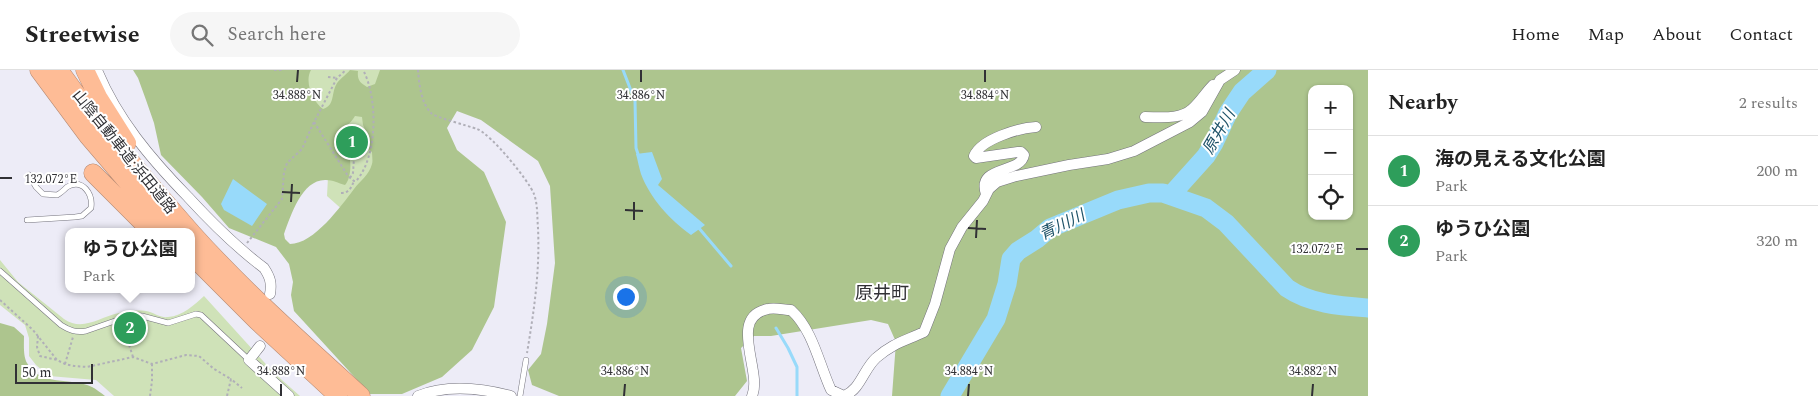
<!DOCTYPE html>
<html lang="en">
<head>
<meta charset="utf-8">
<style>
	:root { --surface:#fff; --page:#f6f6f6; --text:#222; --muted:#767676; --line:#e0e0e0; --accent:#7c3aed }
	body { margin:0; font-family:Spectral,"Noto Sans JP",serif; background:var(--page); color:var(--text) }
	.controls { position:absolute; right:15px; top:15px; display:grid; overflow:hidden; border-radius:10px; box-shadow:0 1px 4px #0004 }
	.controls button { width:45px; height:45px; display:grid; place-items:center; padding:0; border:0; border-bottom:1px solid var(--line); background:var(--surface); color:var(--text); font:25px sans-serif }
	.scale { position:absolute; left:15px; bottom:12px; width:78px; box-sizing:border-box; padding-left:5px; border:2px solid #313135; border-top:0; font-size:14px; line-height:18px; white-space:nowrap; color:#313135; -webkit-text-stroke:4px #fff; paint-order:stroke }
	.you { position:absolute; left:625px; top:226px; width:18px; height:18px; margin:-12px; border:4px solid #fff; border-radius:50%; background:#1a73e8; box-shadow:0 0 0 8px #1a73e833 }
	.badge { display:grid; place-items:center; width:32px; height:32px; border-radius:50%; background:var(--accent); color:#fff; font-size:16px; font-weight:700 }
	.pin { position:absolute; translate:-50% -50%; border:2px solid #fff; box-shadow:0 1px 5px #0006 }
	.popup { position:absolute; left:65px; top:158px; width:130px; height:65px; box-sizing:border-box; display:grid; place-content:center; border-radius:10px; background:var(--surface); filter:drop-shadow(0 1px 4px #0005); font-size:16px; white-space:nowrap; color:var(--muted) }
	.popup b { font-size:19px; color:var(--text) }
	.popup::after { content:''; position:absolute; left:50%; top:100%; margin-left:-10px; border:10px solid transparent; border-top-color:var(--surface) }
	.list { margin:0; padding:0; list-style:none }
	h2 { display:flex; justify-content:space-between; align-items:center; height:65px; margin:0; padding:0 20px; font-size:21px }
	h2 small { font-size:16px; font-weight:400; color:var(--muted) }
	.list li { display:grid; grid-template-columns:32px 1fr auto; gap:15px; align-items:center; box-sizing:border-box; height:70px; padding:0 20px; border-top:1px solid var(--line) }
	.list b { display:block; font-size:19px; white-space:nowrap }
	.list p { margin:0; font-size:16px; white-space:nowrap; color:var(--muted) }
	.list em { font-size:16px; font-style:normal; color:var(--muted) }
	.icon { flex:none; width:28px; height:28px; fill:none; stroke:currentColor; stroke-width:2; stroke-linecap:round; stroke-linejoin:round }
	.map { position:relative; flex:none; width:1368px; height:326px; overflow:hidden }
	header { display:flex; align-items:center; gap:30px; box-sizing:border-box; height:70px; padding:0 25px; background:var(--surface); border-bottom:1px solid var(--line) }
	header strong { font-size:24px }
	nav { display:flex; gap:28px; margin-inline-start:auto; font-size:18px }
	.search { width:350px; height:45px; background:var(--page); display:flex; align-items:center; gap:12px; box-sizing:border-box; padding:0 18px; border-radius:28px; color:var(--muted); font-size:19px }
	main { display:flex }
	aside { flex:1; background:var(--surface) }
	.map>svg:first-child { display:block }
</style>
</head>
<body>
<header>
<strong>Streetwise</strong>
<div class="search"><svg class="icon" aria-label="search" viewBox="0 0 24 24"><circle cx="10" cy="10" r="6"/><path d="M15 15l6 6"/></svg>Search here</div>
<nav><a>Home</a><a>Map</a><a>About</a><a>Contact</a></nav>
</header>
<main>
<div class="map">
<svg width="1368" height="326" viewBox="0 0 1368 326">
	<rect width="100%" height="100%" fill="#edecf7"/>
	<path fill="#cfe2b8" d="M258,0H386L383,102L345,142L327,126L328,107Z
		M0,190L18,212L64,249C83,262 99,247 119,243C128,241 141,239 150,242C156,244 161,248 168,247C183,246 194,235 204,226L274,303L300,326H114L96,310L49,306L36,295L29,286V268L25,255L0,235Z"/>
	<path fill="#adc58e" fill-rule="evenodd" d="M133,0H311C304,12 313,32 323,39C335,35 331,25 336,15C338,10 346,5 350,0L358,1C357,10 360,13 367,17L375,14L380,0H1368V326H892L896,272L888,254L871,250L771,266H754L741,278L747,311L735,326H559L532,315L528,300L541,284L547,254L555,193L550,116L538,91L481,50L457,41L447,58L457,80L484,102L506,152L494,237L472,280L442,307L402,324H370L294,241L291,225L293,212L289,194L276,177L229,158L202,127L161,85L154,53L146,30L138,8ZM1312,19H1349V146H1312ZM355,46L362,47L363,55L367,64V78L372,82C372,86 373,91 372,94C369,105 360,111 354,119C341,136 314,174 290,174L285,169L284,164C291,145 302,109 326,110C333,110 338,113 345,115C351,109 352,91 348,83L341,80C334,59 345,62 355,46Z
		M0,253L14,257L24,266C24,274 23,286 27,293C40,317 71,307 92,317C96,319 101,323 105,326H0Z"/>
	<path fill="#98dafa" d="M652,82L662,109L658,115L705,155L691,165C670,150 650,128 641,104C639,98 638,91 636,84Z
		M233,109L267,134L252,156L224,140L221,134Z"/>
	<g fill="none" stroke-linecap="round" stroke-linejoin="round">
		<path stroke="#98dafa" stroke-width="3" d="M623,0L635,31L636,78L639,87
			M698,157L731,196
			M776,258L788,278L797,297V326"/>
		<path stroke="#98dafa" stroke-width="19" d="M1171,125L1206,86L1214,73L1228,43L1242,22L1267,0
			M950,326L996,249L1007,214L1011,189L1018,181L1037,169L1050,158L1118,130L1149,123H1163L1206,138L1226,153L1287,218C1310,234 1341,236 1368,238"/>
		<g stroke="#74737d" stroke-width="6">
			<path id="service" d="M27,150L75,147L82,146L91,138C93,124 83,108 67,117C64,120 61,123 57,125L43,124L36,117L29,105
				M0,201L61,255C69,260 76,263 86,261L132,245L142,246L168,253L196,244L201,245L249,290
				M520,326L526,290"/>
		</g>
		<g stroke="#74737d" stroke-width="11">
			<path id="minor" d="M97,0C117,49 151,89 188,127C211,152 236,177 264,198C270,207 272,213 270,224
				M1145,47C1160,47 1180,50 1192,39C1200,32 1206,22 1213,15
				M986,124C976,95 1021,104 1024,85L1021,82H1018L976,88L974,86C981,69 1019,58 1036,57
				M260,276L249,290L289,326
				M418,326C448,314 481,318 511,326
				M752,326C763,302 727,247 768,239C775,237 784,240 791,240C813,260 819,294 831,320L844,326C861,319 863,300 876,288C893,273 905,271 924,262L935,234L950,179L962,157L983,131L989,119L997,112L1016,106L1069,95L1108,89L1134,81L1190,52L1202,42L1220,10L1235,0"/>
		</g>
		<g stroke="#b68b74" stroke-width="19">
			<path id="motorway" d="M39,0L88,66L170,162
				M59,0C99,57 145,109 191,162
				M85,0L98,27L127,73
				M93,103L152,162
				M191,162C244,221 303,273 361,326
				M191,185L257,251L338,326"/>
		</g>
		<path stroke="#b0afb8" stroke-width="2" stroke-dasharray="2.5 2.5" stroke-linecap="butt" d="M274,0H284
			M418,0C419,13 421,33 431,43C434,47 469,56 477,59C491,64 529,111 534,124C538,135 537,147 538,158C540,201 534,241 527,283
			M328,7L337,8
			M314,52L348,106L354,111H356C378,87 378,27 363,0
			M350,108L353,103L354,88
			M341,123C349,123 351,118 354,111
			M247,173L282,129L284,102L287,93L302,79L313,54L337,8L346,0
			M0,230L33,260L57,290L65,294L74,296L87,297L133,287L152,294L186,285L199,286L214,299L231,309
			M123,256L133,287
			M38,266L37,277L40,286L57,290
			M65,294L73,267
			M150,326L152,311V294
			M227,326L231,309L242,318"/>
		<use href="#service" stroke="#fff" stroke-width="5"/>
		<use href="#minor" stroke="#fff" stroke-width="10"/>
		<use href="#motorway" stroke="#febc96" stroke-width="18"/>
	</g>
	<path fill="none" stroke="#313135" stroke-width="2" d="M297,12L298,0M641,12V0M985,12V0M0,108H12M282,122L300,123M291,132L292,114M625,140L643,141M634,150V132M968,158L986,159M976,168L977,150M1356,179H1368M281,326V314M624,326L625,314M968,326L969,314M1312,326L1313,314"/>
	<g text-anchor="middle" dominant-baseline="central" stroke-width="4" stroke-linejoin="round" paint-order="stroke">
		<g font-size="15" fill="#313135" stroke="#fff">
			<text transform="translate(124 82) rotate(51)">山陰自動車道;浜田道路</text>
		</g>
		<g font-size="16" font-style="italic" fill="#1d5268" stroke="#fff">
			<text transform="translate(1219 62) rotate(-60)">原井川</text>
			<text transform="translate(1062 155) rotate(-26)">青川川</text>
		</g>
		<g font-size="18" fill="#313135" stroke="#fff">
			<text x="882" y="223">原井町</text>
		</g>
	</g>
	<g font-size="12" text-anchor="middle" fill="#313135" stroke="#fff" stroke-width="4" stroke-linejoin="round" paint-order="stroke">
		<text x="297" y="29">34.888°N</text>
		<text x="641" y="29">34.886°N</text>
		<text x="985" y="29">34.884°N</text>
		<text x="51" y="113">132.072°E</text>
		<text x="1317" y="183">132.072°E</text>
		<text x="281" y="305">34.888°N</text>
		<text x="625" y="305">34.886°N</text>
		<text x="969" y="305">34.884°N</text>
		<text x="1313" y="305">34.882°N</text>
	</g>
</svg>
<div class="controls">
<button>+</button>
<button>−</button>
<button><svg class="icon" aria-label="locate" viewBox="0 0 24 24"><circle cx="12" cy="12" r="6"/><path d="M12 2v4M12 18v4M2 12h4M18 12h4"/></svg></button>
</div>
<div class="scale">50 m</div>
<div class="you"></div>
<div class="pin badge" style="left:352px;top:72px;background:#2e9e5b">1</div>
<div class="pin badge" style="left:130px;top:258px;background:#2e9e5b">2</div>
<div class="popup"><b>ゆうひ公園</b>Park</div>
</div>
<aside>
<h2>Nearby<small>2 results</small></h2>
<ul class="list">
<li><span class="badge" style="background:#2e9e5b">1</span><div><b>海の見える文化公園</b><p>Park</p></div><em>200 m</em></li>
<li><span class="badge" style="background:#2e9e5b">2</span><div><b>ゆうひ公園</b><p>Park</p></div><em>320 m</em></li>
</ul>
</aside>
</main>
</body>
</html>
